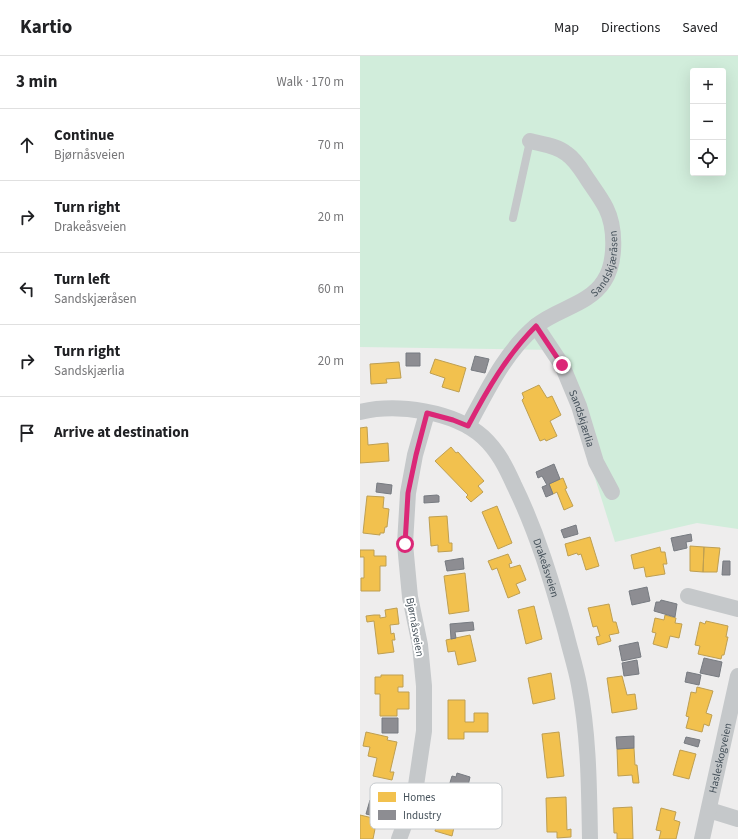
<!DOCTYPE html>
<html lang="en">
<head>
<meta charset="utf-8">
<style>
	:root { --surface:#fff; --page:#f6f6f6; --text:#202124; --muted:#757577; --line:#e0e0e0 }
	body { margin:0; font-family:"Source Sans 3",sans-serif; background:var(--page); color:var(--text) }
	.controls { position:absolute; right:12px; top:12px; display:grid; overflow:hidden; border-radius:4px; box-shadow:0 4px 16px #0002 }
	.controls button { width:36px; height:36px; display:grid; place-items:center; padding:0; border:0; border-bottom:1px solid var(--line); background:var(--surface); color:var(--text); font:20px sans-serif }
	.stop { position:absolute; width:12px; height:12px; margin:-9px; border:3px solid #db2777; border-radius:50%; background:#fff }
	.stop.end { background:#db2777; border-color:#fff; box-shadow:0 1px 4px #0008 }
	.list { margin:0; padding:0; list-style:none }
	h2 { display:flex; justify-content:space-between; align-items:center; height:52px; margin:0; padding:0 16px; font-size:17px }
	h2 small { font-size:13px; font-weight:400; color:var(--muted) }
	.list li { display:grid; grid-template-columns:26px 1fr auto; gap:12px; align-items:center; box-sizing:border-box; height:72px; padding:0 16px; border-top:1px solid var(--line) }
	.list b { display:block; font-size:15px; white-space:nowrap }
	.list p { margin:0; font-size:13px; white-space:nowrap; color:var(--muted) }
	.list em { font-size:13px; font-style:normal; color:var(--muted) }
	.icon { flex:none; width:22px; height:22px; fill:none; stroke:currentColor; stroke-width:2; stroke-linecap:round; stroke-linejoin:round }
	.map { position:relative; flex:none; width:378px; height:783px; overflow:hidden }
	header { display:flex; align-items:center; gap:24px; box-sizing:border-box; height:56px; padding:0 20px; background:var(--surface); border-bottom:1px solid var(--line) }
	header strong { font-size:19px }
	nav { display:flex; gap:22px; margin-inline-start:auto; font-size:14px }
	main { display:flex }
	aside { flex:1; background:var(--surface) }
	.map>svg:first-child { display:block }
</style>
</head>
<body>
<header>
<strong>Kartio</strong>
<nav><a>Map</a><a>Directions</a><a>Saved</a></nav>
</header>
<main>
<aside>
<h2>3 min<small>Walk · 170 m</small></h2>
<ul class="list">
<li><svg class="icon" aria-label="ahead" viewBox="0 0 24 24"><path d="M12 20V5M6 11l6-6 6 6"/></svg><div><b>Continue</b><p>Bjørnåsveien</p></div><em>70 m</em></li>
<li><svg class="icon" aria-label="right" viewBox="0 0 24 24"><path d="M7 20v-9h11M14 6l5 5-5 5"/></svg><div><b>Turn right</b><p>Drakeåsveien</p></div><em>20 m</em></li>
<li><svg class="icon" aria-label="left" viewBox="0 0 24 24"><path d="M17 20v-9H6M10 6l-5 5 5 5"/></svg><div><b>Turn left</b><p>Sandskjæråsen</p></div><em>60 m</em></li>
<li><svg class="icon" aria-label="right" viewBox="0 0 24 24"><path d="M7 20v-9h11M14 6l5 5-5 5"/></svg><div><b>Turn right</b><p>Sandskjærlia</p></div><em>20 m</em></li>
<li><svg class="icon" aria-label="arrive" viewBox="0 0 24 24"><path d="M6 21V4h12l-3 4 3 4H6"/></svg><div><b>Arrive at destination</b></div></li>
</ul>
</aside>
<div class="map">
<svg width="378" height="783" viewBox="0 0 378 783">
	<rect width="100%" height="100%" fill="#eeeded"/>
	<path fill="#d1eddb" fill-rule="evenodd" d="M0,0H378V473L337,467L255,486L195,294L0,291ZM333,15H363V117H333Z"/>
	<path fill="#f2c14e" stroke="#be9f52" d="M75,303L106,312L99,336L82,331L85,322L70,317Z
		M39,306L41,322L26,323L27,327L11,328L10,308Z
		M179,329L187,342L192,340L201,359L190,365L197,380L186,385L185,383L180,385L162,344L164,342L162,337Z
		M7,371L8,389L28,387L29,405L0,407V372Z
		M91,391L96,397L98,396L124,425L118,430L123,436L111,446L106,441L108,439L75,405Z
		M203,422L207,432L205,433L213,450L204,454L197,436L193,438L189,428Z
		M7,440L24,441L23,452L29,453L27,471H25L24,477H20V479L3,477Z
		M137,450L152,487L138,493L122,456Z
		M87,460L89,487H92V495L78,496V489L71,490L69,461Z
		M230,481L239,510L226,514L221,498L218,499L217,497L208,500L205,488Z
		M330,490L344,491L343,516L330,515Z
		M300,491L301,496H305L307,508H303L305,518L286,521L284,511L274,513L271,499Z
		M344,491L360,492L357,516H343Z
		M0,494H14V500H26V510H20V535H1V522H4V501H0Z
		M148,498L152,507L149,508L150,512L160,509L166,524L156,528L160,537L148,542L137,512L132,514L128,505Z
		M105,517L109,555L89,558L84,520Z
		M249,548L253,566H256L259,577L249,579L251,585L238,589L236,581L240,580L237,570L233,571L228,552Z
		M174,550L182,583L166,588L158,554Z
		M37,552L39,568L30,569L31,578L34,577L35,584H32L34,596L18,598L14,565L7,566L6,560L14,559H20V562L26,561L25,554Z
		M305,559L316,562L315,567L322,568L319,582L310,580L307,592L293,588L296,577L292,576L295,562L304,564Z
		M346,565L368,570L366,581H368L364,599H362L361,603L338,598L340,590L335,589L340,566L345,568Z
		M110,579L116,605L98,609L95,595L88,596L86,584Z
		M191,617L195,643L173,648L168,622Z
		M21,619H43V631H38V636H49V653H37V660H20V638H15V621H21Z
		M262,620L267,639L275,638L277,653L252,657L247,622Z
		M337,631L353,635L346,657L352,659L349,670L344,668L342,676L326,672L329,661L326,660L331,636L336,637Z
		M88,644H105V666H114V657H128V676H104V683H88Z
		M6,676L28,681L27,684L37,686L30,716H34L32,724L13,720L17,702L8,700L10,691L3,690Z
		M199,676L204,720L187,722L182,678Z
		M274,692L275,709H277L279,727H273L272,719L258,720L257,693Z
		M320,694L336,698L329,723L313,719Z
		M77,736L101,741L92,780L75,775L81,750L73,749Z
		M206,741L207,774L211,773V781L197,782V776H187L186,742Z
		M272,751L273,783H257V777H254L253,752Z
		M301,752L316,756L314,764L320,766L316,783H299L301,775L296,774Z
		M0,759L17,763L13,783H0Z"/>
	<path fill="#8d8d92" stroke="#777b81" d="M46,297H60V310H46Z
		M115,300L129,303L125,317L111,314Z
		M194,408L200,423L189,428L193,438L186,441L182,431L187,429L182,420L178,422L176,416Z
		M17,427L32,429L31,438L16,436Z
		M77,439L79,440V446L64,447V440Z
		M216,469L218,478L204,482L201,474Z
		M331,478L332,485L326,486L327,492L314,495L311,482Z
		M103,502L104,513L87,515L85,505Z
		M363,505H370V519H362Z
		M287,531L290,545L272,549L269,535Z
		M301,544L317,548L315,561L294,555L296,546H300Z
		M113,566L114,574L95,576L96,582L91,583L90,568Z
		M278,586L281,601L262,605L259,590Z
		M344,602L362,606L359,621L340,617Z
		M277,604L279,618L264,620L262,607Z
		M327,616L341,619L339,629L325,626Z
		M22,662H38V677H22Z
		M274,680V692L257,693L256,681Z
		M326,681L340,684L338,691L324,687Z
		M97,717L110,721L108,730L104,729L103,733L89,730L92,720L96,721Z
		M10,744L27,748L23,762L6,758Z"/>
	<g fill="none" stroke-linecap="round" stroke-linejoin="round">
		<path stroke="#c5c8ca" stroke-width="8" d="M153,162L170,85"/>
		<g stroke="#c5c8ca" stroke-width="16">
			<path id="s1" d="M176,270L202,309L219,350L236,406L252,436"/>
			<path id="s2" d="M0,356C37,347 94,355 123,381C138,395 146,411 154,429C177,476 192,526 206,577C210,594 216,612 219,629C229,680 229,732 230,783"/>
			<path id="s3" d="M108,370C127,335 145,296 176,270C196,253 229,249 244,225C256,207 256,172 246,152C241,142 234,133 228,124C222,115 216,104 207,98C198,90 182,88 170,85"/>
			<path d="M328,540L378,553"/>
			<path d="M349,754L378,763"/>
			<path d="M39,783L54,743L64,675V630L60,589L50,541L45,488L48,437L55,399L67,357"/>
			<path id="s4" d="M342,783L378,620"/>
		</g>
	</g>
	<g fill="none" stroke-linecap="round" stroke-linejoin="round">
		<path stroke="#db2777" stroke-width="5" d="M45,488L48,437L56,399L67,357L93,364L108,370C127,334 147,299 176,270L202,309"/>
	</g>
	<g text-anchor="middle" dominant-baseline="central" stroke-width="4" stroke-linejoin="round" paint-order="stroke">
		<g font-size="11" fill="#45515a" stroke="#fff">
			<text stroke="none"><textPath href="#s3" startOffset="221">Sandskjæråsen</textPath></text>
			<text stroke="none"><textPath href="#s1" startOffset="104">Sandskjærlia</textPath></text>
			<text stroke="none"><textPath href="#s2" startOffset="276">Drakeåsveien</textPath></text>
			<text transform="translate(55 571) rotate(80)">Bjørnåsveien</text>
			<text stroke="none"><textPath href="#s4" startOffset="83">Hasleskogveien</textPath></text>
		</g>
	</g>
	<rect x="10" y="727" width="132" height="46" rx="6" fill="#fff" stroke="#c7cbce" stroke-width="1"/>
	<rect x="18" y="736" width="18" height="10" fill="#f2c14e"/>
	<rect x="18" y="754" width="18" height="10" fill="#8d8d92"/>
	<g font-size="11" fill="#45515a">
		<text x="43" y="745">Homes</text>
		<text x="43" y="763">Industry</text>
	</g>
</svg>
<div class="controls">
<button>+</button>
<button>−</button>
<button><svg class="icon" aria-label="locate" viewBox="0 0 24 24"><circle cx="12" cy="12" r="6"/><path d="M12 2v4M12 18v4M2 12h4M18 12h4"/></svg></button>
</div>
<div class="stop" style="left:45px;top:488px"></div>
<div class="stop end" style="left:202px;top:309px"></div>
</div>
</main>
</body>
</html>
